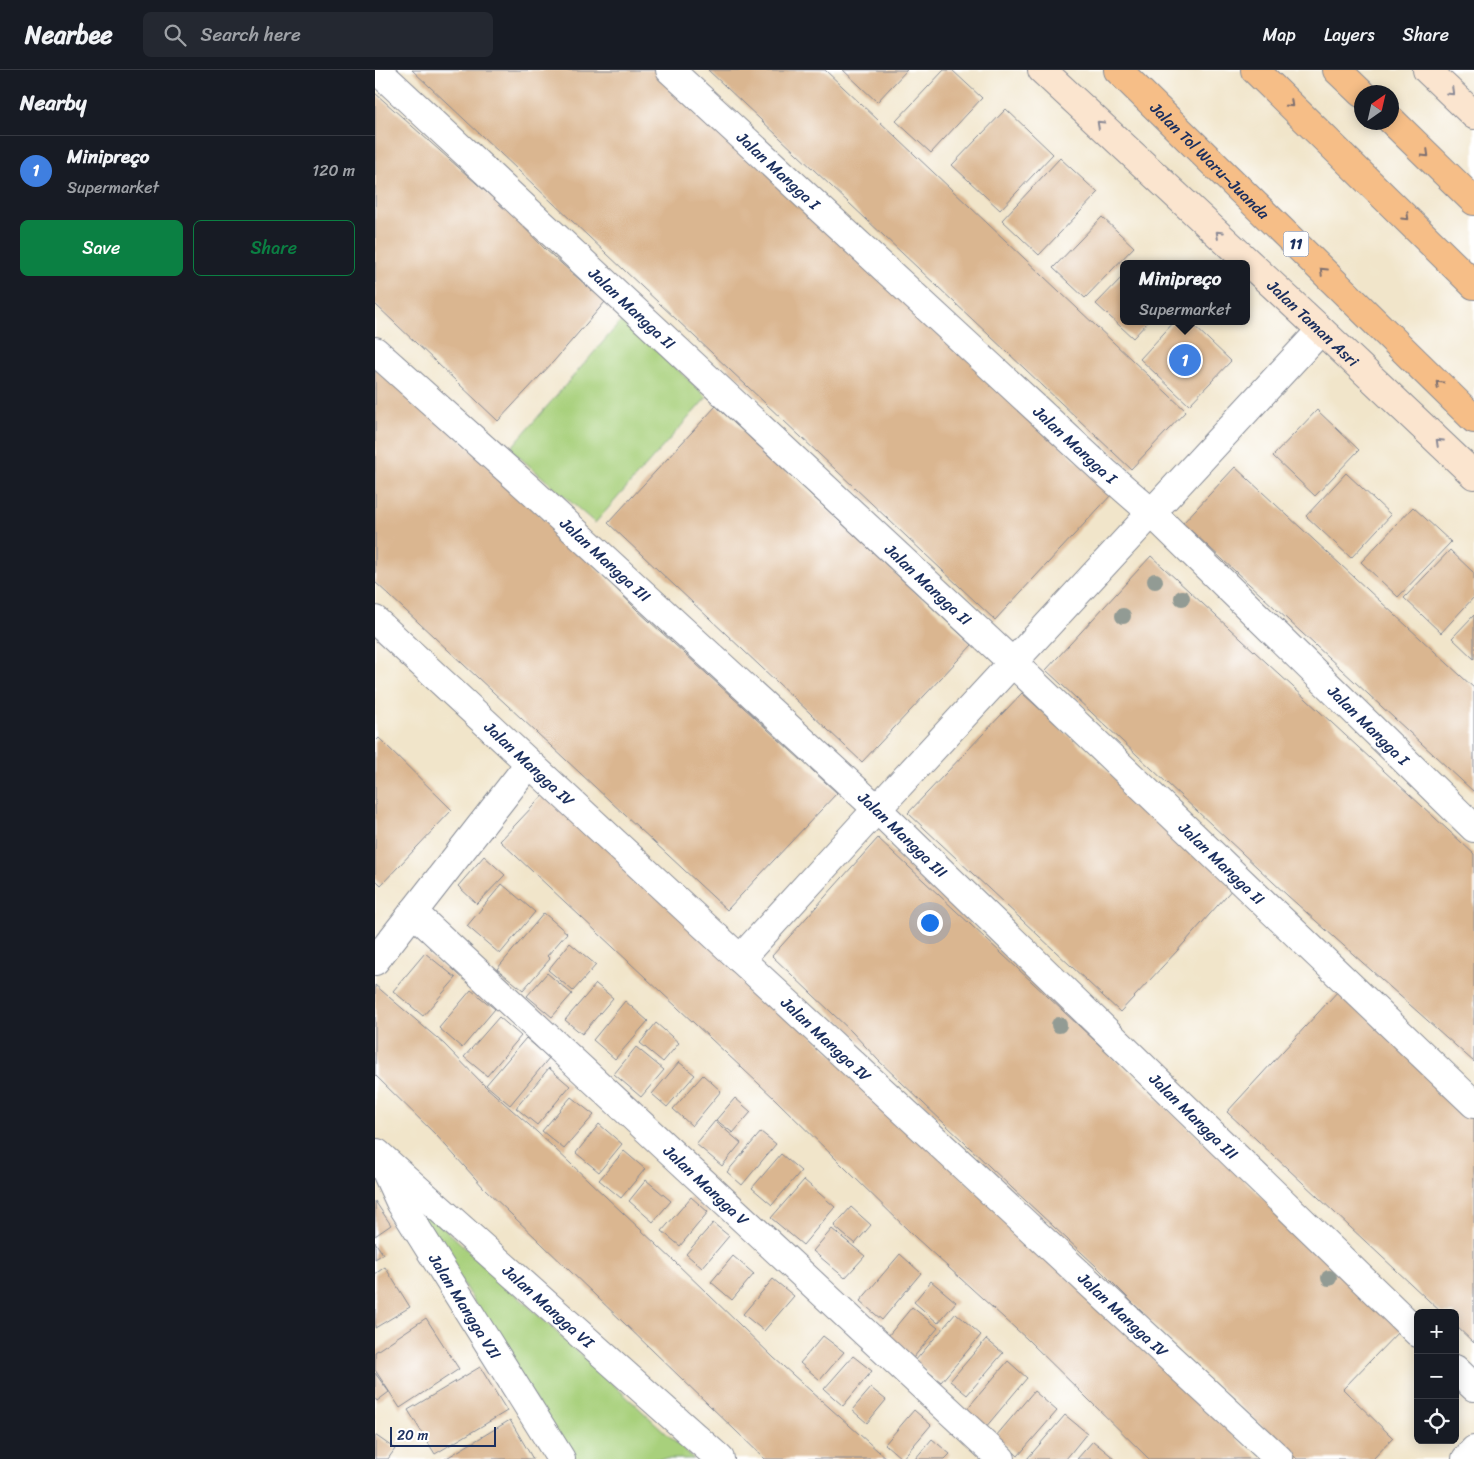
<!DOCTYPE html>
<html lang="en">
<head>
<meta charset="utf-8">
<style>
	:root { --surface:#171b24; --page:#242831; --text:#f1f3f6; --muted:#9ea1a6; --line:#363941; --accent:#0b8043 }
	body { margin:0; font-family:Sriracha,sans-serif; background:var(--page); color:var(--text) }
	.controls { position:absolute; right:15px; bottom:15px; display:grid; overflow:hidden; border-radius:8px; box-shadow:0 2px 12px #0003 }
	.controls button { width:45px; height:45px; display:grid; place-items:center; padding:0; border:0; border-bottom:1px solid var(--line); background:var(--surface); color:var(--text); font:25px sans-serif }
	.compass { position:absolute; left:979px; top:15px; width:45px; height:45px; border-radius:50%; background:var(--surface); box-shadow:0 2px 12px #0003; rotate:34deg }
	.scale { position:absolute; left:15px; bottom:12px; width:106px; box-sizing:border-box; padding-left:5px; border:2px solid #1b2f5e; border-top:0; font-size:14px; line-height:18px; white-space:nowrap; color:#1b2f5e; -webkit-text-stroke:4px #fff; paint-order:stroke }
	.you { position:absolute; left:554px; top:852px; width:18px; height:18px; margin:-12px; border:4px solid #fff; border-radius:50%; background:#1a73e8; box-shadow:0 0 0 8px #1a73e833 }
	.badge { display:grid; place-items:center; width:32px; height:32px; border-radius:50%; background:var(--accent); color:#fff; font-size:16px; font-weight:700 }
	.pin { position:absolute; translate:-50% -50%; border:2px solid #fff; box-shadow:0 1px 5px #0006 }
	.popup { position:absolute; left:745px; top:190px; width:130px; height:65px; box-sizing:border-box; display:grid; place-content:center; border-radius:8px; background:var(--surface); filter:drop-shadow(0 1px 4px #0005); font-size:16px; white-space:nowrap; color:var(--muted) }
	.popup b { font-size:19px; color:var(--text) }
	.popup::after { content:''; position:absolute; left:50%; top:100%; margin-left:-10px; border:10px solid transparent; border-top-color:var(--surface) }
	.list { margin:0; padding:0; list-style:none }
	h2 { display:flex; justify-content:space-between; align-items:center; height:65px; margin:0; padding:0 20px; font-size:21px }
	h2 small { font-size:16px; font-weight:400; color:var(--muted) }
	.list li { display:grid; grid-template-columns:32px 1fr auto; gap:15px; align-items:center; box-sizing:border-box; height:70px; padding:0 20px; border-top:1px solid var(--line) }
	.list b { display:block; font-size:19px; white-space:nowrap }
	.list p { margin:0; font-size:16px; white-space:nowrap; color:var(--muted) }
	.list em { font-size:16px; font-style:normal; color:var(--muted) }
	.actions { display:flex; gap:10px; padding:15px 20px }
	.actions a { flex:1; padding:11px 0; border:1px solid var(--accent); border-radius:8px; text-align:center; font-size:18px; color:var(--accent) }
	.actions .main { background:var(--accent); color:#fff }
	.icon { flex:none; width:28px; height:28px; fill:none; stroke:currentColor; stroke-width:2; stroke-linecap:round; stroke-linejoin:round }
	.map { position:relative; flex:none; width:1099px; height:1389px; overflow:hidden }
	header { display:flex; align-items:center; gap:30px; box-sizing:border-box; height:70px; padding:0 25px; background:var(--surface); border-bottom:1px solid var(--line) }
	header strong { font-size:24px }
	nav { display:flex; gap:28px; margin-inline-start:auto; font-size:18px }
	.search { width:350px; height:45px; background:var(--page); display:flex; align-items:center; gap:12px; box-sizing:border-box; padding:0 18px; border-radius:8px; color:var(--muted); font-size:19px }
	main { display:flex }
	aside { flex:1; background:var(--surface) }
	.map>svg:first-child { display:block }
</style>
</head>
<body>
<header>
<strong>Nearbee</strong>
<div class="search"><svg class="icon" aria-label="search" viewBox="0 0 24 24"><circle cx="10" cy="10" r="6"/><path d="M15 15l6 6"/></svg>Search here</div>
<nav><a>Map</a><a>Layers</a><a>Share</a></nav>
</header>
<main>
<aside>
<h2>Nearby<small></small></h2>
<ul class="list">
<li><span class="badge" style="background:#3f7fe0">1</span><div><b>Minipreço</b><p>Supermarket</p></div><em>120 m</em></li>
</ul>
<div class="actions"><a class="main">Save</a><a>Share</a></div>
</aside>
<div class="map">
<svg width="1099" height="1389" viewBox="0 0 1099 1389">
	<rect width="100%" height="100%" fill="#fff"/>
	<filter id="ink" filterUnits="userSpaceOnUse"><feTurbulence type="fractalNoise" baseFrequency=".02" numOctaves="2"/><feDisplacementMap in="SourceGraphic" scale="10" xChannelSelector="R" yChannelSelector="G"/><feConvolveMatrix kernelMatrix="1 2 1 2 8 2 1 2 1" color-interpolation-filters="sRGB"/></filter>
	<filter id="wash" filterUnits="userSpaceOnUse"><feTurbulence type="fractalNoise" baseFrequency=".0096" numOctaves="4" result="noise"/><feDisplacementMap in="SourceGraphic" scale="20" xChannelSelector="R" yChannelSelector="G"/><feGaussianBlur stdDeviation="1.12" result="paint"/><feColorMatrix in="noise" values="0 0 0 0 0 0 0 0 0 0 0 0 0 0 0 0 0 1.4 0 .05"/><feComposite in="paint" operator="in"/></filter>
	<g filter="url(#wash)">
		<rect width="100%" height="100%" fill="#f1e5ca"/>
		<path fill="#a8d07b" stroke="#62806c" d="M248,249L332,327L220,453L135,379Z
			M32,1124L319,1389H197Z"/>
		<g id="blocks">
			<path fill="#dab690" d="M37,0H284L737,424L620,550Z
				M333,0H450L811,341L756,399Z
				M468,0H532L502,32Z
				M569,0H577L607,28L556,83L521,51Z
				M0,23L138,146L170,179L230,232L179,291L123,351L0,234Z
				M631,39L678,84L625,140L577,95Z
				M685,88L723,123L664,185L627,150Z
				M727,147L759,177L710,228L678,198Z
				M749,205V251H774L758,268L721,234Z
				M800,251H814L856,291L814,335L765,289Z
				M0,289L216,493L262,540L462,723L352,840L0,512Z
				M341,336L597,575L487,692L233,453Z
				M942,340L984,380L940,426L898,386Z
				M860,397L1099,618V722L808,453Z
				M971,403L1016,445L976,488L931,446Z
				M1038,437L1076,472L1023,527L986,492Z
				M1075,480L1099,503V527L1066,563L1029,528Z
				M776,486L1099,784V992L913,826L671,600Z
				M1099,545V589L1077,568Z
				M647,623L859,817L802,881L745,942L533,743Z
				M4,668L77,740L6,815L0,809V672Z
				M176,717L864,1371L883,1389H774L652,1269L540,1167L400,1029L125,771Z
				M503,768L1027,1258L968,1319L1018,1368L998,1389H922L775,1250L721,1196L637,1118L503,990L477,962L397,886Z
				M109,786L130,805L102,834L83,816Z
				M127,814L160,842L125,884L92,856Z
				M169,843L192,863L172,886L175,889L148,920L122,899Z
				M195,873L221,895L198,921L173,900Z
				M50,883L81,908L48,946L18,921Z
				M172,903L197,924L177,947L152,926Z
				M221,914L238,928L207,964L190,950Z
				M0,915L69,974L111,1017L162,1062L299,1191L399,1288L512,1389H390L109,1118L62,1066L0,1005Z
				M96,920L120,939L87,978L64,958Z
				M964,920L1099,1045V1273L1080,1255V1243H1067L852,1042Z
				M250,931L273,951L240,989L218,970Z
				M124,947L146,966L112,1006L89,987Z
				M281,953L304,973L288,992L265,973Z
				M151,968L174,988L135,1035L111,1015Z
				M261,977L289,1000L266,1027L239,1004Z
				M304,992L320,1005L292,1037L277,1024Z
				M174,998L195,1016L162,1055L141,1038Z
				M328,1005L346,1021L317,1056L298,1039Z
				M196,1027L219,1045L189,1079L167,1061Z
				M360,1028L376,1042L358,1063L341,1050Z
				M340,1051L366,1073L347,1096L321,1074Z
				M224,1054L247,1074L224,1102L201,1083Z
				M386,1062L401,1074L367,1115L352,1102Z
				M249,1081L270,1099L246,1128L224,1110Z
				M406,1084L426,1101L397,1135L377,1118Z
				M271,1110L296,1131L278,1152L254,1131Z
				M429,1110L460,1137L428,1175L396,1148Z
				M316,1127L333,1142L305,1176L287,1161Z
				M0,1131L16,1155L0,1166Z
				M476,1137L496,1155L480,1174L459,1156Z
				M338,1153L354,1166L327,1198L311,1184Z
				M457,1159L490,1186L470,1208L438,1181Z
				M0,1172L8,1184L0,1189Z
				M525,1184L546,1203L507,1250L485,1231Z
				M358,1186L379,1204L357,1230L336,1212Z
				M10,1197L35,1237L0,1258V1204Z
				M398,1209L419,1226L389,1261L368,1244Z
				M556,1211L581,1232L563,1253L539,1232Z
				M537,1237L563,1258L538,1288L513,1266Z
				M581,1243L606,1265L566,1312L540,1291Z
				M51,1248L84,1299L25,1338L0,1300V1282Z
				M448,1266L469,1282L445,1310L425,1293Z
				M611,1269L628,1283L592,1325L575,1311Z
				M478,1286L497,1301L468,1336L449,1319Z
				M633,1291L652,1308L610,1358L590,1341Z
				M105,1297L132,1341L60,1384L33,1340Z
				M0,1303L14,1322L2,1331L0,1328Z
				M496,1318L511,1330L492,1353L477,1340Z
				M659,1321L682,1341L643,1386L621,1366Z
				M539,1340L556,1355L527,1389L510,1374Z
				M690,1345L712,1363L691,1389H652Z
				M135,1350L158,1389H70Z
				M0,1365L20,1379L13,1389H0Z
				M557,1369L575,1384L570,1389H540Z
				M718,1371L740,1389H702Z"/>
		</g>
	</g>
	<g filter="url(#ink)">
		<use href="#blocks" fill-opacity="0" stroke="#868a94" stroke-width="1"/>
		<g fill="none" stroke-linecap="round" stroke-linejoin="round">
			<g stroke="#868a94" stroke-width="30">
				<g id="minor">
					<path id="s1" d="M2,0L638,593L1099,1034"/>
					<path id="s2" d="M295,0L730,402L777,443L1099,758"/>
					<path id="s3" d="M0,281L153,418L502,739L1043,1263"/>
					<path id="s4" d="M0,550L904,1389"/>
					<path id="s5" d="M38,842L626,1389"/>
					<path d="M365,889L502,739L946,260"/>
					<path d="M0,891L154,694"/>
					<path id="s6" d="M2,1083L345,1389"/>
					<path id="s7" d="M7,1093L25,1132L186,1389"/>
					<path d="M1080,1299L1099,1317"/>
					<path d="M1091,1389L1099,1380"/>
				</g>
			</g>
			<g stroke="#868a94" stroke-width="30">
				<g id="secondary">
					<path id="s8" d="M667,0L946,260L1099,405"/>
					<path d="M1052,0L1099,45"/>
				</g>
			</g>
			<g stroke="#868a94" stroke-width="30">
				<g id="motorway">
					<path id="s9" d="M743,0L1099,349"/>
					<path d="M880,0L1099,215"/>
					<path d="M962,0L986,23"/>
					<path d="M1016,50L1099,131"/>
				</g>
			</g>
			<use href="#minor" stroke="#fff" stroke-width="28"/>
			<use href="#secondary" stroke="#fbe5cf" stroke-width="28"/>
			<use href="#motorway" stroke="#f6be87" stroke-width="28"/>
		</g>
		<g fill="#929b94">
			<circle cx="780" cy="511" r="8"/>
			<circle cx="807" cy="528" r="8"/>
			<circle cx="748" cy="546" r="8"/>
			<circle cx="684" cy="955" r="8"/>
			<circle cx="954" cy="1208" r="8"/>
		</g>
		<defs><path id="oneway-chevron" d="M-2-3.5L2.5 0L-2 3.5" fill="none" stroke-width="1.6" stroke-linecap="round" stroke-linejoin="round" transform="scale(1.25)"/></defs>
		<g stroke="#8b8a96">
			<use href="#oneway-chevron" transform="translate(1076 22) rotate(44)"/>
			<use href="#oneway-chevron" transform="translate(725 54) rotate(-137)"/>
			<use href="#oneway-chevron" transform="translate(844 164) rotate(-137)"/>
			<use href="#oneway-chevron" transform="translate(1064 372) rotate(-136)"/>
		</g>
		<g stroke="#7e6f70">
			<use href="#oneway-chevron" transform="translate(915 34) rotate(44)"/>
			<use href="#oneway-chevron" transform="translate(1051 84) rotate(44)"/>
			<use href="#oneway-chevron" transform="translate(1031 147) rotate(44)"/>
			<use href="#oneway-chevron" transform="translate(948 201) rotate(-136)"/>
			<use href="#oneway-chevron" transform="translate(1064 314) rotate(-136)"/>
		</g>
	</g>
	<g text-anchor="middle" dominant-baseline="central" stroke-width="4" stroke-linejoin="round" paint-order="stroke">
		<rect fill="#fff" stroke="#5f6d8e" stroke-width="1" x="908.5" y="161.5" width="25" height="25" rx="4"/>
		<g font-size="15" font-weight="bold" fill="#1b2f5e">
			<text x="921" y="174">11</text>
		</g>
		<g font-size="16" fill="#1b2f5e" stroke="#fff">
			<text stroke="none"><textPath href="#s9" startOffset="129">Jalan Tol Waru–Juanda</textPath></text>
			<text stroke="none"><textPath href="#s2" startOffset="148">Jalan Mangga I</textPath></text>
			<text stroke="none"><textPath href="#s1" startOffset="349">Jalan Mangga II</textPath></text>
			<text stroke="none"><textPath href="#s8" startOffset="371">Jalan Taman Asri</textPath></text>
			<text stroke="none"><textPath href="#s2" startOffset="552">Jalan Mangga I</textPath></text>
			<text stroke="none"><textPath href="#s3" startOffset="311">Jalan Mangga III</textPath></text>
			<text stroke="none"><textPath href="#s1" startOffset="754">Jalan Mangga II</textPath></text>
			<text stroke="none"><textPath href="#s2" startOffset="958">Jalan Mangga I</textPath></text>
			<text stroke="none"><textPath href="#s4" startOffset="211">Jalan Mangga IV</textPath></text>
			<text stroke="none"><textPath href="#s3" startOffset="716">Jalan Mangga III</textPath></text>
			<text stroke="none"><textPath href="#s1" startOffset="1159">Jalan Mangga II</textPath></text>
			<text stroke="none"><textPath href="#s4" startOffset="616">Jalan Mangga IV</textPath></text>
			<text stroke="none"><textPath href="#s3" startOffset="1121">Jalan Mangga III</textPath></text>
			<text stroke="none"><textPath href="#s5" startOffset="401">Jalan Mangga V</textPath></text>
			<text stroke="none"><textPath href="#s6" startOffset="230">Jalan Mangga VI</textPath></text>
			<text stroke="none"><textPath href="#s7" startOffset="166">Jalan Mangga VII</textPath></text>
			<text stroke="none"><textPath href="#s4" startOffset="1021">Jalan Mangga IV</textPath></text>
		</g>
	</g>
</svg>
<div class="controls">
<button>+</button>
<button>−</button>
<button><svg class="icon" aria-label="locate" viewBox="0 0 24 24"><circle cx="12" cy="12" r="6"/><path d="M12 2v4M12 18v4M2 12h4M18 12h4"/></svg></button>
</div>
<svg class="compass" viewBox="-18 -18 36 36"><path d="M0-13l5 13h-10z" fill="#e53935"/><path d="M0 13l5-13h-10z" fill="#9ea1a6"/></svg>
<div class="scale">20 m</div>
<div class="you"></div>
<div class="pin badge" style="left:810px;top:290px;background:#3f7fe0">1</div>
<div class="popup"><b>Minipreço</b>Supermarket</div>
</div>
</main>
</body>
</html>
